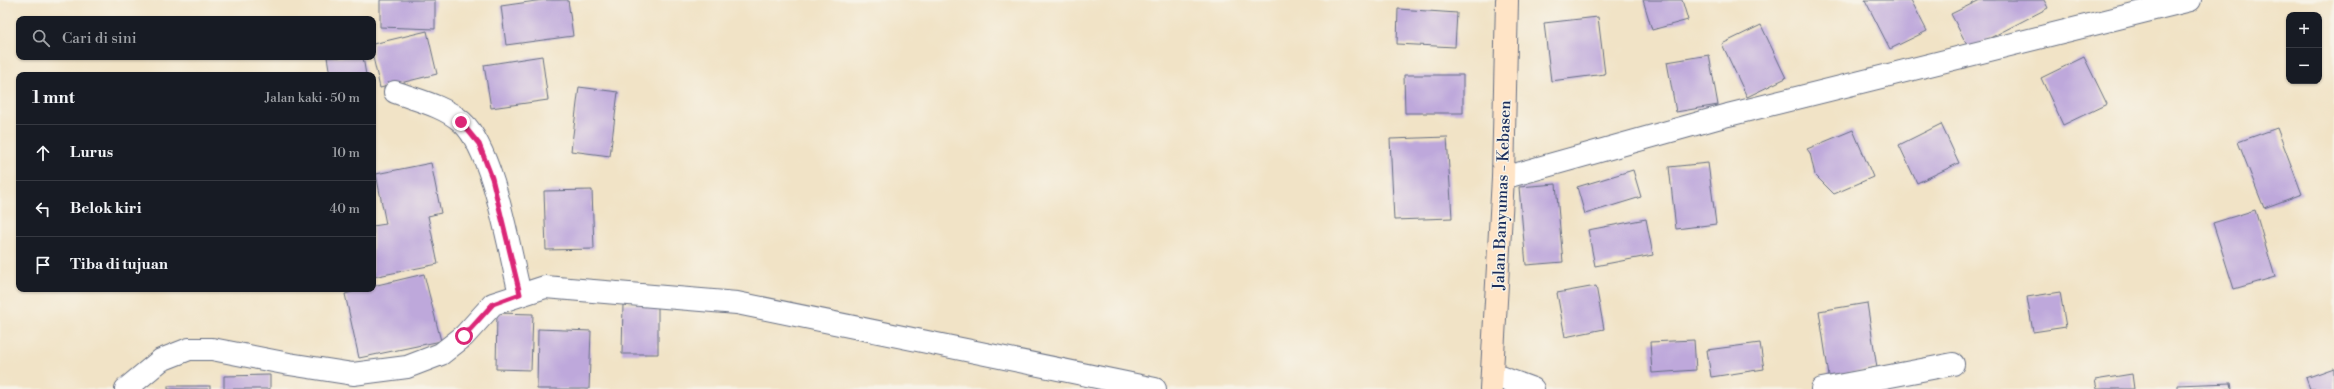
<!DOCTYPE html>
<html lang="id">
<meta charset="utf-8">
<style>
body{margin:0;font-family:"Libre Bodoni",serif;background:#242831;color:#f1f3f6}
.controls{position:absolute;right:12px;top:12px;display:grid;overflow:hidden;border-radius:8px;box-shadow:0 1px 3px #0004}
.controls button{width:36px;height:36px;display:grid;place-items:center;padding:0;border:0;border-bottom:1px solid #363941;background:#171b24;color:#f1f3f6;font:20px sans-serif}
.stop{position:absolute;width:12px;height:12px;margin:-9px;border:3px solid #db2777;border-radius:50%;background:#fff}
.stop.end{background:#db2777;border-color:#fff;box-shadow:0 1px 4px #0008}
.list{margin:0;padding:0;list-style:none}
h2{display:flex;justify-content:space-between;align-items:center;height:52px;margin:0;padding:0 16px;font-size:17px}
h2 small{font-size:13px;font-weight:400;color:#9ea1a6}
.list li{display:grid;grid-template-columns:26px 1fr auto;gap:12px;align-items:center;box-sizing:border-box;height:56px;padding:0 16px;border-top:1px solid #363941}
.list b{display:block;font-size:15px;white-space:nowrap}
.list em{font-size:13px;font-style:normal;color:#9ea1a6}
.icon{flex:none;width:22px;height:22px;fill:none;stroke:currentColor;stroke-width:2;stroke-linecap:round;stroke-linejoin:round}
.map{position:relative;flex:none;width:2334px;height:389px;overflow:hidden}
.search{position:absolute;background:#171b24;box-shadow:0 1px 3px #0004;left:16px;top:16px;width:360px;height:44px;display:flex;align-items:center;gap:10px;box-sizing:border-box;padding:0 14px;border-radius:8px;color:#9ea1a6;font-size:15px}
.panel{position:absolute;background:#171b24;box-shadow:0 1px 3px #0004;left:16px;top:72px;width:360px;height:220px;border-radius:8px}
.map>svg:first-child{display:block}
.building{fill:#bea8db}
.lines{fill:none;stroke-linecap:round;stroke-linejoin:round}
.minor-casing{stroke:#666e82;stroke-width:24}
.secondary-casing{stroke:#666e82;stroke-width:24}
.minor{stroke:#fff;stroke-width:22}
.secondary{stroke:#ffe4c6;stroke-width:22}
.route{stroke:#db2777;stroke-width:5}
.labels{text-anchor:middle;stroke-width:3;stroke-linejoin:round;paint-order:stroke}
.street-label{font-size:16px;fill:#1b2f5e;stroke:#f7f3e8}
</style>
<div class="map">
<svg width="2334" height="389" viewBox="0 0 2334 389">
<rect width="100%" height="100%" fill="#f7f3e8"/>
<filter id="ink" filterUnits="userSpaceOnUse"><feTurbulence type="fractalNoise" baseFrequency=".025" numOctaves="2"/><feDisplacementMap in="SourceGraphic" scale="8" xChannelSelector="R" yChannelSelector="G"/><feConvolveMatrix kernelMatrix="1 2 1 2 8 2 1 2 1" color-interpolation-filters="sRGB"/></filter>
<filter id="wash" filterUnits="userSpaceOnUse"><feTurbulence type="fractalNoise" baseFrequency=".012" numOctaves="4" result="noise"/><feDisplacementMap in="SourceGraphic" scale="16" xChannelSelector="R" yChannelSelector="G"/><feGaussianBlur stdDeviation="0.9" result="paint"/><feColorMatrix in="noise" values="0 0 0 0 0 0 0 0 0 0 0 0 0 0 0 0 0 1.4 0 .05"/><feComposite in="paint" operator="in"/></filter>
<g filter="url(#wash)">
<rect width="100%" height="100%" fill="#f1e3c6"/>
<g id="blocks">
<g class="building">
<path d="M380,0H435V29L380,27Z"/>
<path d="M543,0H568L573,36L506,45L501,6Z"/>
<path d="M1643,0H1682L1688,20L1652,30Z"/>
<path d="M1865,0H1911L1927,31L1890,49Z"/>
<path d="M1980,0H2044L2048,8L1969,49L1951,14Z"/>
<path d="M1398,9L1457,13L1455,47L1397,44Z"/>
<path d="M1598,17L1605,74L1551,81L1544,23Z"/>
<path d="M1761,25L1786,78L1747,97L1722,44Z"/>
<path d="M427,31L437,74L380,88L373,57V44Z"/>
<path d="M1709,55L1718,105L1676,112L1667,62Z"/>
<path d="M542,56L548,100L491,108L484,65Z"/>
<path d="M327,57H363L366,75H330Z"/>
<path d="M2084,57L2107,104L2063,125L2041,78Z"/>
<path d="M1404,75H1463V113H1405Z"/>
<path d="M579,87L618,92L610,156L571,151Z"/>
<path d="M1941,124L1959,163L1917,183L1899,145Z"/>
<path d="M2277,128L2302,194L2264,208L2238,142Z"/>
<path d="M1853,130L1873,177L1834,194L1815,175L1810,153L1807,149Z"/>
<path d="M1447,137L1452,218L1394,220L1390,139Z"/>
<path d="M431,163L441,213L428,216L438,264L373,277V226L386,224L376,174Z"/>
<path d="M1708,163L1716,224L1676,229L1669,167Z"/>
<path d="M1633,170L1641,197L1585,214L1577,187Z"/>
<path d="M1556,184L1563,262L1526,265L1519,187Z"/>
<path d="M592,190L594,249L546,250L544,191Z"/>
<path d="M2255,210L2275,277L2234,289L2213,223Z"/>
<path d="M1646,219L1653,255L1595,266L1588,230Z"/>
<path d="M424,274L441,341L359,358L345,294L363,289H373V286Z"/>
<path d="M1596,286L1604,329L1565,337L1557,293Z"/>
<path d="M2060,292L2066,327L2033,332L2027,297Z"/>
<path d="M1867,303L1877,368L1829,376L1819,311Z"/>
<path d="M623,304H658V354H622Z"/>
<path d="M497,313L533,314L531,370L496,369Z"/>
<path d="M538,329L591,331L589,389H537Z"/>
<path d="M1694,340L1696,370L1652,373L1650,342Z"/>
<path d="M1760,343L1764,369L1711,377L1707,350Z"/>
<path d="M2334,368V389H2310L2306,378Z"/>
<path d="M2132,374L2134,389H2097L2095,380Z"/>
<path d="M270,375V389H224V376Z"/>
<path d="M2231,383L2232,389H2177V385Z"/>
<rect x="168" y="386" width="42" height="3"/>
</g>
</g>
</g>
<g filter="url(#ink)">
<use href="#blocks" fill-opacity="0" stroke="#666e82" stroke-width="1"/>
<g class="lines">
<g class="minor-casing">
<g id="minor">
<path d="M395,92C417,100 444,106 462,122C494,151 509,250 520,294"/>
<path d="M1503,178L1728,115L2190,0"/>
<path d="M1492,374L1533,389"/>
<path d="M126,389L161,360L189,349H212L289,364L353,374L407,367L441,354L464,336L493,304L545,287L737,303L1155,389"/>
<path d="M1822,389L1953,364"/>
</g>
</g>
<g class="secondary-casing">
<path id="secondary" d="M1491,389L1503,178L1507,0"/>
</g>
<use href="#minor" class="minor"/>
<use href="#secondary" class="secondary"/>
</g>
</g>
<g class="lines" filter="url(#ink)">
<path class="route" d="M461,122L479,144L492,178L520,294L493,304L464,336"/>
</g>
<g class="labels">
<g class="street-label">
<text transform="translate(1501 195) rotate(-88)" y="6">Jalan Banyumas - Kebasen</text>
</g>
</g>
</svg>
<div class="controls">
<button>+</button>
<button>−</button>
</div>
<div class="stop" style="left:464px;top:336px"></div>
<div class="stop end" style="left:461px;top:122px"></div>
<div class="search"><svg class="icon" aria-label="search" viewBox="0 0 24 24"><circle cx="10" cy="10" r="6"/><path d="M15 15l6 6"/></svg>Cari di sini</div>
<section class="panel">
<h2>1 mnt<small>Jalan kaki · 50 m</small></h2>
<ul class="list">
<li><svg class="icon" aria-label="ahead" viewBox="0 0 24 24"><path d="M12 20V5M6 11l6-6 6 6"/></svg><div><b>Lurus</b></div><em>10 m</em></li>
<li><svg class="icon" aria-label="left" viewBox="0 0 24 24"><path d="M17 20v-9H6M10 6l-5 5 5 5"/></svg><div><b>Belok kiri</b></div><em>40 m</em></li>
<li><svg class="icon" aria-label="arrive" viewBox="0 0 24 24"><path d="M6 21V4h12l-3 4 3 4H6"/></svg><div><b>Tiba di tujuan</b></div></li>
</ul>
</section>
</div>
